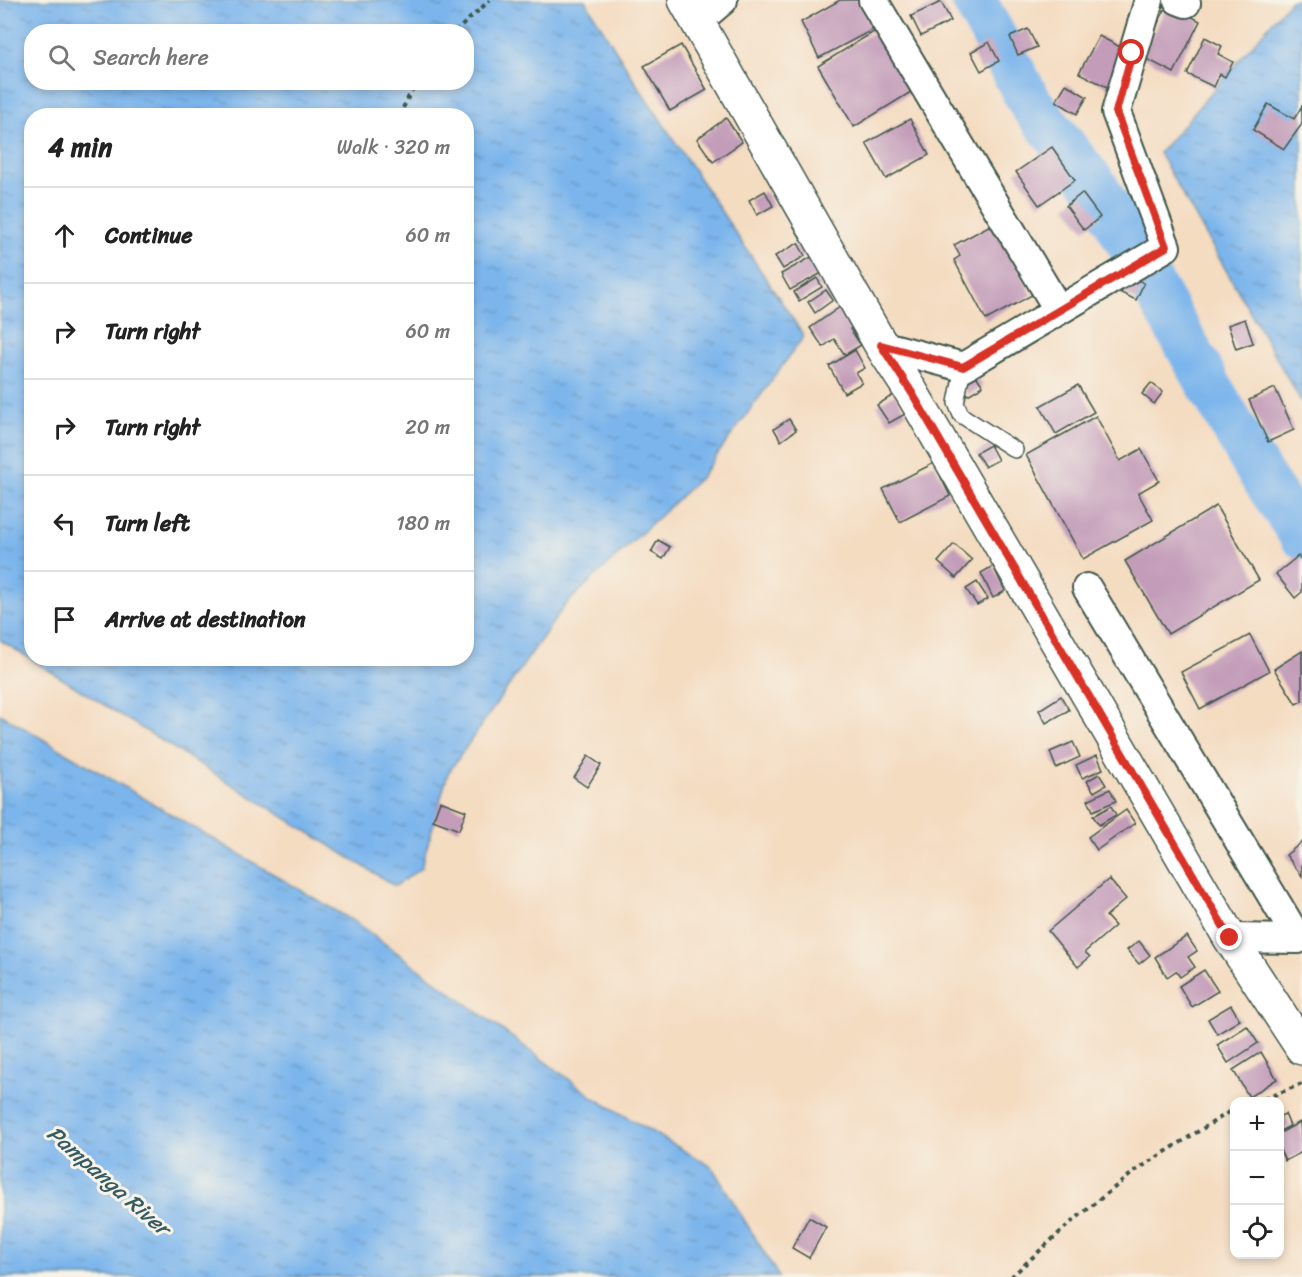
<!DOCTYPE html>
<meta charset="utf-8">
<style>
body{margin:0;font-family:Sriracha,sans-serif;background:#f2f2f2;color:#222}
.controls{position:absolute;right:18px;bottom:18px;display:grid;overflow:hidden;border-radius:12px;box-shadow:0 3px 9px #0003}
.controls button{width:54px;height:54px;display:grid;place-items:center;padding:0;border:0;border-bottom:2px solid #e0e0e0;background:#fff;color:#222;font:30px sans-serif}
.stop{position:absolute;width:18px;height:18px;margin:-14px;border:4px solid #d93025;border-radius:50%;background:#fff}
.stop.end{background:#d93025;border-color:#fff;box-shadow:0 2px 6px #0008}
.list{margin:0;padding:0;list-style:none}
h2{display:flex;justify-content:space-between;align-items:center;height:78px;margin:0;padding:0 24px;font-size:26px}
h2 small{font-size:20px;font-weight:400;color:#767676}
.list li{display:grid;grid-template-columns:39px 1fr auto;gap:18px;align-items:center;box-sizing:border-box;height:96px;padding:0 24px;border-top:2px solid #e0e0e0}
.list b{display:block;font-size:22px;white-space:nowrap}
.list em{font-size:20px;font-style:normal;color:#767676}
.icon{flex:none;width:33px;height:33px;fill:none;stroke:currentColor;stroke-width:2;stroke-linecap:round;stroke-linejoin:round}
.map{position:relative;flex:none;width:1302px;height:1277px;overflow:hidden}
.search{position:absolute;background:#fff;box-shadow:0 3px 9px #0003;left:24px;top:24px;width:450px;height:66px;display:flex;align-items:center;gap:15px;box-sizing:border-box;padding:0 21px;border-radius:24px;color:#767676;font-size:22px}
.panel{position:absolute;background:#fff;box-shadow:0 3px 9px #0003;left:24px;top:108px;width:450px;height:558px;border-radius:24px}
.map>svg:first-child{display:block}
.water{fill:url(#water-ripples);stroke:#4e7990;stroke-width:1.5;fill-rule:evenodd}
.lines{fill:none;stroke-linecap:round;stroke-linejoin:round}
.river{stroke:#7cb5ec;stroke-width:45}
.building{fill:#c39cb9}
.service-casing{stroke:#3f5549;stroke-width:18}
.minor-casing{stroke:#3f5549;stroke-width:32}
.tertiary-casing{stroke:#3f5549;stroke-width:36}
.path{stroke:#3f5549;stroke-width:4;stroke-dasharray:4.5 4.5;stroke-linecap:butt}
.service{stroke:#fff;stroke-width:15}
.minor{stroke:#fff;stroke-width:28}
.tertiary{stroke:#fff;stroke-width:33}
.route{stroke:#d93025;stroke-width:8}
.labels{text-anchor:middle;stroke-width:6;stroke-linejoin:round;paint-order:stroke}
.water-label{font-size:22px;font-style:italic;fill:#365b62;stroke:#f7f3e8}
</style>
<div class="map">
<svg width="1302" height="1277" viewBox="0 0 1302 1277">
<defs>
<pattern id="water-ripples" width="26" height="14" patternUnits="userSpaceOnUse" patternTransform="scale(1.5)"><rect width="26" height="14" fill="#7cb5ec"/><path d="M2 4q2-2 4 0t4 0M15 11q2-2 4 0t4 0" fill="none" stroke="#6594c0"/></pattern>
</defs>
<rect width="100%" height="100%" fill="#f7f3e8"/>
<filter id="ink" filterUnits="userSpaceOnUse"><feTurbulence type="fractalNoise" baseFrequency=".0167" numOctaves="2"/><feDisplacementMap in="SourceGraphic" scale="12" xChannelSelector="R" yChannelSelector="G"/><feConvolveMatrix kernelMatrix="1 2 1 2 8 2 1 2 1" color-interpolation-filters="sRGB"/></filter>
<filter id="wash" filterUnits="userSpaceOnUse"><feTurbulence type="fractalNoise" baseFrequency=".008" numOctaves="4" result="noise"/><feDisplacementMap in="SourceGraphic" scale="24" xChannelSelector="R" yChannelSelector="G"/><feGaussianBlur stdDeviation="1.35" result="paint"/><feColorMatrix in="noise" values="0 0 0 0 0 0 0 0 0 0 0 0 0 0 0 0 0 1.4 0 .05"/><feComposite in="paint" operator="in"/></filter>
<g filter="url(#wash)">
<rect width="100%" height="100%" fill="#f4dcc1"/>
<g class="water">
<path d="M0,0H585L634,80L804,336L701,477L565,605L448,773L421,868L395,886L0,640ZM32,32H466V82H32ZM32,116H466V658H32Z"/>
<path d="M1291,0H1302V403L1159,153Z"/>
<path d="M0,714L355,922L596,1099L712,1167L779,1277H0Z"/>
</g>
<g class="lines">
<path class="river" d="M974,0L1031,104L1097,188L1254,464L1302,536"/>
</g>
<g id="blocks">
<g class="building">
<path d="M840,0H858L874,29L819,58L801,22Z"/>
<path d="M941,2L951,21L921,36L911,16Z"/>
<path d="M1168,4L1200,21L1174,73L1141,56Z"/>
<path d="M1028,29L1037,47L1018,55L1010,37Z"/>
<path d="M875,31L911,92L854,127L818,66Z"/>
<path d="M1099,36L1130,52L1111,89L1079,73Z"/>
<path d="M1205,37L1222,46L1218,54L1233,62L1225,77L1220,74L1214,87L1187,74Z"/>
<path d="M989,42L999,61L981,71L971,52Z"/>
<path d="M681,45L707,90L670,111L644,66Z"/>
<path d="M1066,84L1087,97L1077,114L1056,101Z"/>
<path d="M1268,104L1294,119L1302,106V124L1284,149L1253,130Z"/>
<path d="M726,118L742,142L713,162L697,139Z"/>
<path d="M910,119L929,155L886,179L866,143Z"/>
<path d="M1052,147L1075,180L1039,205L1016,172Z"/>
<path d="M765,191L773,206L757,215L749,200Z"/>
<path d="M1082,193L1100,217L1084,230L1066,206Z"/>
<path d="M994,223L1032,295L986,320L954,260L960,256L954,245Z"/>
<path d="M798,243L805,256L783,269L775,256Z"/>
<path d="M815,255L824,272L790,290L781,274Z"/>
<path d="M1130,276L1144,283L1136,300L1121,293Z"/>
<path d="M817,278L822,287L799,301L794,292Z"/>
<path d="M826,290L833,300L815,313L808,302Z"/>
<path d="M840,307L853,326L850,329L861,345L845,355L834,339L823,347L810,328Z"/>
<path d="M1245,319L1253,343L1236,349L1228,325Z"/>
<path d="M855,350L865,368L856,373L862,383L844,393L829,366Z"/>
<path d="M975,374L983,386L968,395L961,384Z"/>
<path d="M1151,383L1163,392L1154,404L1142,394Z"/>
<path d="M1078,385L1094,412L1056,434L1040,406Z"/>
<path d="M1275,388L1294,430L1268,442L1249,400Z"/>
<path d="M895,394L907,413L889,423L877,405Z"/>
<path d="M1096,416L1120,461L1141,449L1159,481L1138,493L1153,520L1083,559L1026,455Z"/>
<path d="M789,419L796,430L781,441L774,429Z"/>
<path d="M990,445L998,460L985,467L976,453Z"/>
<path d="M934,463L950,496L900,522L883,489Z"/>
<path d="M1216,506L1259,580L1168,634L1125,561Z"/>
<path d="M658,540L670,547L663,559L651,552Z"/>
<path d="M954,544L972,560L956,578L938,562Z"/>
<path d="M1298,556L1302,561V592L1295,598L1276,574Z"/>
<path d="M993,566L1005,591L993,598L981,573Z"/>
<path d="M977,582L988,599L977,605L966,589Z"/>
<path d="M1250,635L1269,671L1200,709L1181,672Z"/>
<path d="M1302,651V701L1296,704L1274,669Z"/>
<path d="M1061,696L1069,710L1046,723L1039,710Z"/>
<path d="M1073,742L1080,757L1056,768L1050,752Z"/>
<path d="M1097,755L1103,769L1082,778L1076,765Z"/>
<path d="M588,756L601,765L587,787L574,778Z"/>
<path d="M1099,774L1106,785L1094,792L1087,781Z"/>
<path d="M1110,789L1116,801L1093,811L1088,800Z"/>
<path d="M440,801L466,811L459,830L433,820Z"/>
<path d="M1111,806L1116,815L1099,825L1093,816Z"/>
<path d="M1126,810L1135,823L1097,850L1088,837Z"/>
<path d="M1302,842V876L1286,855Z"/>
<path d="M1109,879L1126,899L1106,916L1115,926L1085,952L1090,957L1078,967L1048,931Z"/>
<path d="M1187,936L1197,951L1188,957L1195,967L1180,977L1176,971L1167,977L1155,957Z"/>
<path d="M1139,941L1150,955L1139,964L1127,950Z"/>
<path d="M1204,970L1218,991L1192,1007L1179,986Z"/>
<path d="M1231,1005L1240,1020L1217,1034L1208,1019Z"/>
<path d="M1247,1026L1258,1043L1228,1063L1217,1045Z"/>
<path d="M1261,1052L1277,1079L1249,1097L1233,1070Z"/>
<path d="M1285,1114L1290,1126L1280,1131V1116Z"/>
<path d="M1300,1122L1302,1152L1285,1161L1280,1150V1133Z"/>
<path d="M809,1217L826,1227L809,1258L792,1248Z"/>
</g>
</g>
</g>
<g filter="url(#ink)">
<use href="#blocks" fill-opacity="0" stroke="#3f5549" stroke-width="1.5"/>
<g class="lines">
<g class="service-casing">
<path id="service" d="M963,367L956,403L961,415L1015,450"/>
</g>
<g class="minor-casing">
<g id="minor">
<path d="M873,0L1058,309"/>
<path d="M1178,0L1186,3"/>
<path d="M697,22L723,0"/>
<path d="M881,345L963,367L1166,247L1116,112L1149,0"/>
<path d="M1087,588L1298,939"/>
<path d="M1230,938L1298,939L1302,936"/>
</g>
</g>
<g class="tertiary-casing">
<path id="tertiary" d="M685,0L881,345L912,393L1230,938L1302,1048"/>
</g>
<g class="path">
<path d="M455,32L490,0"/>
<path d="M399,116L416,82"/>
<path d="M1256,1102L1302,1084"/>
<path d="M1011,1277L1069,1224L1135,1171L1234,1109"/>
</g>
<use href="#service" class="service"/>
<use href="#minor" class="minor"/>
<use href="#tertiary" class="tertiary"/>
</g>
</g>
<g class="lines" filter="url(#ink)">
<path class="route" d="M1132,53L1116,112L1166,247L963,367L881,345L912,393L1230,938"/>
</g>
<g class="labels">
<g class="water-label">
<text transform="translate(109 1180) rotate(41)" y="8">Pampanga River</text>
</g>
</g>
</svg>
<div class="controls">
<button>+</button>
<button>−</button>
<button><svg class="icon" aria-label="locate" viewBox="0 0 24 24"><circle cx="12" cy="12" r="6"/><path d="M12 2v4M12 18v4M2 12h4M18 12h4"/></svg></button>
</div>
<div class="stop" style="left:1132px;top:53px"></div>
<div class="stop end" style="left:1230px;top:938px"></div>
<div class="search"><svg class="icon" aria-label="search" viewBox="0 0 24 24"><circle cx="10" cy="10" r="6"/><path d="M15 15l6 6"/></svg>Search here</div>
<section class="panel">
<h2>4 min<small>Walk · 320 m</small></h2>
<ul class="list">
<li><svg class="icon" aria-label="ahead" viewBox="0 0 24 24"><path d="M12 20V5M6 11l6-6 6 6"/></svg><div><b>Continue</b></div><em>60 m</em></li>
<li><svg class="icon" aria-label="right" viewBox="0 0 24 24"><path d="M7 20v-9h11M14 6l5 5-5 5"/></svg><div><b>Turn right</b></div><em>60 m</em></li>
<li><svg class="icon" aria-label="right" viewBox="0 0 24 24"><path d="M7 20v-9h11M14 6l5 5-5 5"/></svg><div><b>Turn right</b></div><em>20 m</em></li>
<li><svg class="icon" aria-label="left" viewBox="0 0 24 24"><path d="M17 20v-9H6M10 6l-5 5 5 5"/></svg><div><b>Turn left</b></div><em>180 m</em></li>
<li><svg class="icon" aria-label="arrive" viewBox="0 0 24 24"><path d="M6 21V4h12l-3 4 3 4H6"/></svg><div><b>Arrive at destination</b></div></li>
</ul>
</section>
</div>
